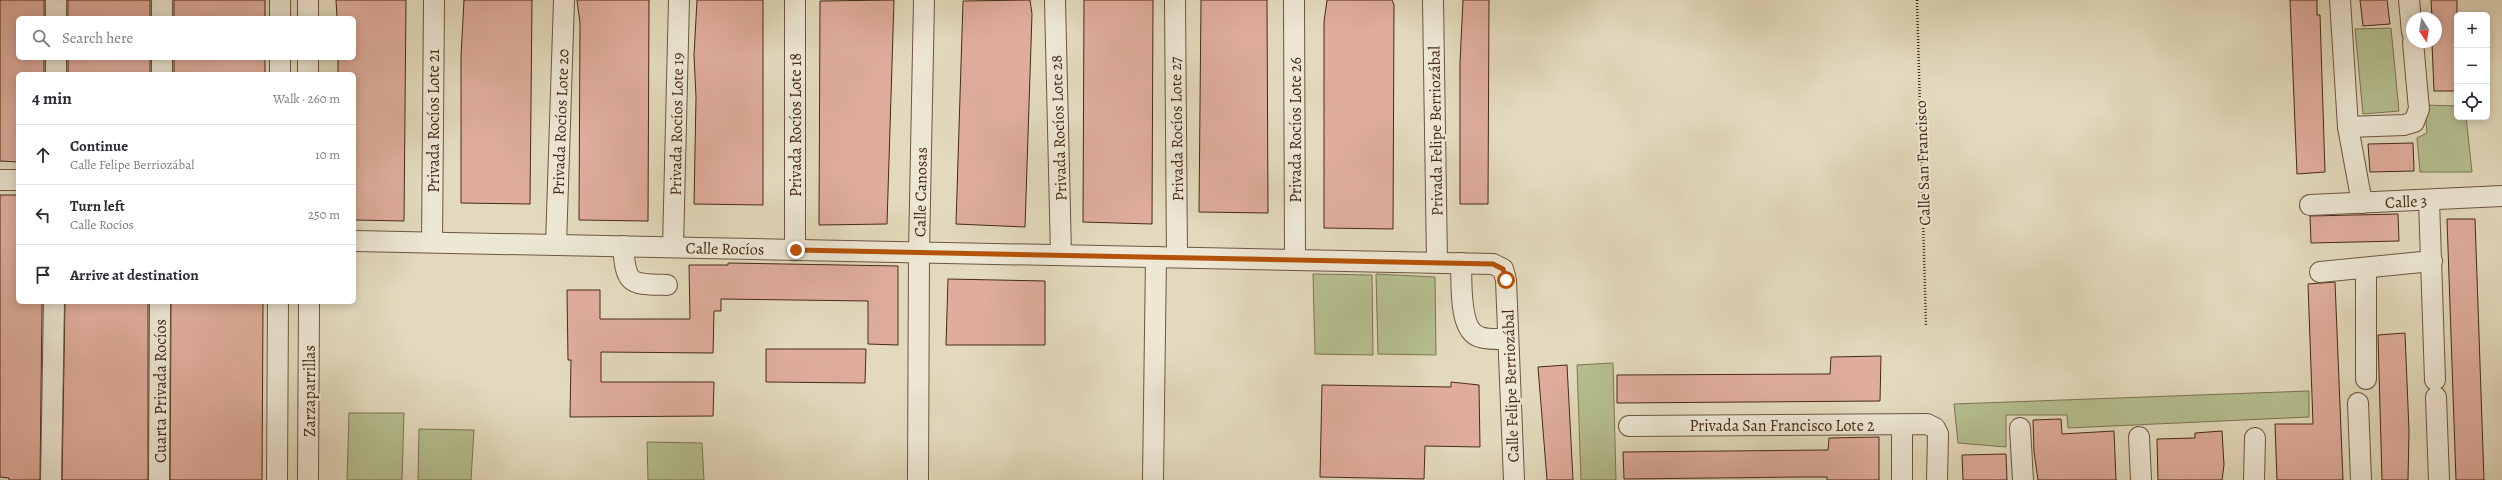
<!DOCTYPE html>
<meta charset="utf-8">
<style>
body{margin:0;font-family:Alegreya,serif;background:#f7f7f7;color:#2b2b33}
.controls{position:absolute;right:12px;top:12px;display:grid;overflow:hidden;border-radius:6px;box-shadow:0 2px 10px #0003}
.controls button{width:36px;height:36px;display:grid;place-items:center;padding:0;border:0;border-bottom:1px solid #e1e1e2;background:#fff;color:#2b2b33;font:20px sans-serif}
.compass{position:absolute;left:2406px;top:12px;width:36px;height:36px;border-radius:50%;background:#fff;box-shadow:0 2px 10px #0003;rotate:168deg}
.stop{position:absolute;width:12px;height:12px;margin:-9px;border:3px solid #b45309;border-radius:50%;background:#fff}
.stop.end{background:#b45309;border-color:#fff;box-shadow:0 1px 4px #0008}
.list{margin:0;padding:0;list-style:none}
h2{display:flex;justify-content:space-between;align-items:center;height:52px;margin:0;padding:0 16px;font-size:17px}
h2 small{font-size:13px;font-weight:400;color:#7c7c81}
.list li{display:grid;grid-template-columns:26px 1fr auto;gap:12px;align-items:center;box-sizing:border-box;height:60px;padding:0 16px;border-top:1px solid #e1e1e2}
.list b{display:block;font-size:15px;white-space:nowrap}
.list p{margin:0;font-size:13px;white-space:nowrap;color:#7c7c81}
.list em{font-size:13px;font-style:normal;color:#7c7c81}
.icon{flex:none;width:22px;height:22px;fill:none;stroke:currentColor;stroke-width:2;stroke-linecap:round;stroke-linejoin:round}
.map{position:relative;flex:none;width:2502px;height:480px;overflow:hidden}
.search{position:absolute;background:#fff;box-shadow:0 2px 10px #0003;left:16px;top:16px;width:340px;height:44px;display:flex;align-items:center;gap:10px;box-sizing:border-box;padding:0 14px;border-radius:6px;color:#7c7c81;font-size:15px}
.panel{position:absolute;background:#fff;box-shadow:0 2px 10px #0003;left:16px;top:72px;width:340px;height:232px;border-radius:6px}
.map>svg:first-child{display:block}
.green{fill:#b5bf90;stroke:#7e7453}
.building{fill:#e0ad9d;stroke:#462a16}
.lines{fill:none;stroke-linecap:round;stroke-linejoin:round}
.minor-casing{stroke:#6d5640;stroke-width:22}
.path{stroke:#462a16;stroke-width:2.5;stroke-dasharray:1 2;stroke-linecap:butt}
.minor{stroke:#ede7d4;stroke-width:20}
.route{stroke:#b45309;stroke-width:5}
.labels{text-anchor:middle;stroke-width:4;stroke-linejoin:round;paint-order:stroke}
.street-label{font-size:16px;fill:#462a16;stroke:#ede7d4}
</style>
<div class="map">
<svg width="2502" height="480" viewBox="0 0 2502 480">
<rect width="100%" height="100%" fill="#e3dabd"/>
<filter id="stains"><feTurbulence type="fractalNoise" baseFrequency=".005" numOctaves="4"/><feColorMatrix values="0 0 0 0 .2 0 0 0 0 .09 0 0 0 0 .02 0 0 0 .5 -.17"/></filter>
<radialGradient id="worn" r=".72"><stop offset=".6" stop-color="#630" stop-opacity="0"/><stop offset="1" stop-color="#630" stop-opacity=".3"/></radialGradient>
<g class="green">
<path d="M2391,28L2399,111L2363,114L2355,29Z"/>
<path d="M2425,105L2457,106V117H2466L2472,172H2420L2417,138L2427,133Z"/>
<path d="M1313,274L1372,275L1373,355L1315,354Z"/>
<path d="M1376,274L1435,277L1436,355L1378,354Z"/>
<path d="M1613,363L1616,480H1581L1577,365Z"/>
<path d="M2309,391V417L2068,428L2067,415H2006V447L1958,443L1954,404Z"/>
<path d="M349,413H404L402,480H347Z"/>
<path d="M419,429L474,430L471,480H418Z"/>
<path d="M647,442L702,443L704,480H648Z"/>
</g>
<g class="building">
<path d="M0,0H44V18H18V58H44V74H18V162L0,161Z"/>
<rect x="68" y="0" width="82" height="18"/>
<rect x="174" y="0" width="91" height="18"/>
<path d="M336,0H406L404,221L354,220V74H338V58H354V18H337Z"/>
<path d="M464,0H532L530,204L461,203V56Z"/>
<path d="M577,0H649L648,221L579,220L580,23Z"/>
<path d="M697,0H763V205L694,204L696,97L694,55Z"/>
<path d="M894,0L887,224L819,225L820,1Z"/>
<path d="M1030,0L1032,14L1025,227L956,224L963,1Z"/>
<path d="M1084,0H1153L1152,224L1083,222Z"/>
<path d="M1201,0H1267L1268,213L1199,212Z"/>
<path d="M1327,0H1392L1394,5L1393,229L1324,228V22Z"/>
<path d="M1463,0H1489L1488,204H1460V62Z"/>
<path d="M2290,0H2317V15H2320L2325,172L2297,174Z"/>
<path d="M2360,0H2387L2390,24L2363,26Z"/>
<path d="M2431,0H2457V91H2434L2432,44L2436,42V18H2432Z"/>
<rect x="68" y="58" width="82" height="16"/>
<rect x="174" y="58" width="91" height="16"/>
<path d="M2413,143L2414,171L2370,172L2368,144Z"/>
<path d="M0,195H18V302H42L40,480H9V478L0,477Z"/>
<path d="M2398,214L2399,241L2311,243L2310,216Z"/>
<path d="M2447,219H2475L2484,480H2456Z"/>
<path d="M728,263L898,266V345L868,344V301L721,299V311H714L713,353L601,352V382H714L713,416L570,417L571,360H568L567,290H600V319H690L689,265H728Z"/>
<path d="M948,279L1045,281V345H946Z"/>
<path d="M2335,282L2343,480H2277L2275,424H2313L2308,284Z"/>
<path d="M65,302H148V480H62Z"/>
<path d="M171,302H263L262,480H170Z"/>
<path d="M2405,333L2409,431L2408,480H2382L2378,335Z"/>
<path d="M766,349H866L865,383L766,382Z"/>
<path d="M1881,356L1880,401L1617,403V375L1830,374L1831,357Z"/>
<path d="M1567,365L1573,480H1547L1538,367Z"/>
<path d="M1451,382L1479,385L1480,447L1425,446L1424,479L1320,477L1322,385L1451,387Z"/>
<path d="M2061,419L2062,434L2114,431L2116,480H2038L2034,452L2033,420Z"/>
<path d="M2222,431L2224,465L2222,480H2158L2157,439L2195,438V433Z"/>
<path d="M1879,437V480H1827V477H1801L1624,479L1623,452L1828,450L1829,438Z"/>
<path d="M2006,454L2007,480H1963L1962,455Z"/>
</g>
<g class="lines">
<g class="minor-casing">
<g id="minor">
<path d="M308,0V18"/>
<path d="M795,0V250"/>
<path d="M1294,0L1295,260"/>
<path d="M1433,0L1437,262"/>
<path d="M2340,0L2348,127L2362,203"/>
<path d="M2409,0L2412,32"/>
<path d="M1055,1L1061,255"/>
<path d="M1175,1L1177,257"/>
<path d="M56,18V0"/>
<path d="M162,18V0"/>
<path d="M280,18V0"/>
<path d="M308,58V74"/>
<path d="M56,74V58"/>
<path d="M162,74V58"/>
<path d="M280,74V58"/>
<path d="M2348,127L2404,125L2414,122L2419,109L2413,42"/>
<path d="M0,180H18"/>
<path d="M2429,200L2435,380"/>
<path d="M2310,205L2502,196"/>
<path d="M354,241L1493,264L1503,269L1506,280L1514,480"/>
<path d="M432,242L434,0"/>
<path d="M556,245L564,0"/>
<path d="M623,246C626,286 630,284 667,285"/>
<path d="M673,247L679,0"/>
<path d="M1461,263C1462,282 1458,331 1480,337C1488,340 1500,339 1508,339"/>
<path d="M2320,272L2432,261"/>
<path d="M2366,379V268"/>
<path d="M2436,397L2439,480"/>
<path d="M2358,403L2361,480"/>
<path d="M1629,426L1927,424L1935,428L1938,434L1937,480"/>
<path d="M2020,428L2023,480"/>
<path d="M2139,437L2141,480"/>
<path d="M51,480L54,302"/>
<path d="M159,480L160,302"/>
<path d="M277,480L278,302"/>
<path d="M308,480L309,302"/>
<path d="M918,480L919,252L924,0"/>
<path d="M1153,480L1156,257"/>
<path d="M1902,480V425"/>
<path d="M2254,480L2255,438"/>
</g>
</g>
<path class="path" d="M1917,0L1926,326"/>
<use href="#minor" class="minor"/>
</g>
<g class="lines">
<path class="route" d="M796,250L1493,264L1503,269L1506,280"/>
</g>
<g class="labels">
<g class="street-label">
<text transform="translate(433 121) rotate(-90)" y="6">Privada Rocíos Lote 21</text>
<text transform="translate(560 122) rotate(-88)" y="6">Privada Rocíos Lote 20</text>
<text transform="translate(676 124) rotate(-89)" y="6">Privada Rocíos Lote 19</text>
<text transform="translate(795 125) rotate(-90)" y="6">Privada Rocíos Lote 18</text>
<text transform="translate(1058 128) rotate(-92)" y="6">Privada Rocíos Lote 28</text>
<text transform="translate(1176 129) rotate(-91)" y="6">Privada Rocíos Lote 27</text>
<text transform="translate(1295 130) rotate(-90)" y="6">Privada Rocíos Lote 26</text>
<text transform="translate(1435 131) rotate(-91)" y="6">Privada Felipe Berriozábal</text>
<text transform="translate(1922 163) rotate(-92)" y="6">Calle San Francisco</text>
<text transform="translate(920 192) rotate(-89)" y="6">Calle Canosas</text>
<text transform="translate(2406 201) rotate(-3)" y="6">Calle 3</text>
<text transform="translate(725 248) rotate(1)" y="6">Calle Rocíos</text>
<text transform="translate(1510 386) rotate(-92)" y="6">Calle Felipe Berriozábal</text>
<text transform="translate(160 391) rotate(-90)" y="6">Cuarta Privada Rocíos</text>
<text transform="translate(309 391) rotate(-90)" y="6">Zarzaparrillas</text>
<text x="1782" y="431">Privada San Francisco Lote 2</text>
</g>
</g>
<rect width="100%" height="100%" filter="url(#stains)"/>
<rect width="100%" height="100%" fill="url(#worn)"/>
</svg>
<div class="controls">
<button>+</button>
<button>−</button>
<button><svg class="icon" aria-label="locate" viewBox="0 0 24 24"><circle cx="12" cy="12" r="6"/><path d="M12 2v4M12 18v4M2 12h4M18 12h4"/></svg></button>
</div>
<svg class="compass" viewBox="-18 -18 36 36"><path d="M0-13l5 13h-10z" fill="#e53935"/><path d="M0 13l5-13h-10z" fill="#7c7c81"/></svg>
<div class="stop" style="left:1506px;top:280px"></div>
<div class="stop end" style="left:796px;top:250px"></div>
<div class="search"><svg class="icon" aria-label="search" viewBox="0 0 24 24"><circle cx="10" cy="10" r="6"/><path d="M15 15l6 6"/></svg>Search here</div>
<section class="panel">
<h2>4 min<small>Walk · 260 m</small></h2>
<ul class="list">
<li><svg class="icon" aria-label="ahead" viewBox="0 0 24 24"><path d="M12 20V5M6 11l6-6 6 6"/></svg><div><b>Continue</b><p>Calle Felipe Berriozábal</p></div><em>10 m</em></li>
<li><svg class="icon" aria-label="left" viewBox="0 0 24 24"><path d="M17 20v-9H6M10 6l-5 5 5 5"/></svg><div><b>Turn left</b><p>Calle Rocíos</p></div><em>250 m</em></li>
<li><svg class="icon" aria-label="arrive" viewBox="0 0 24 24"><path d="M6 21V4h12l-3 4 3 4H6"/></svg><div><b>Arrive at destination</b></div></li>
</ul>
</section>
</div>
